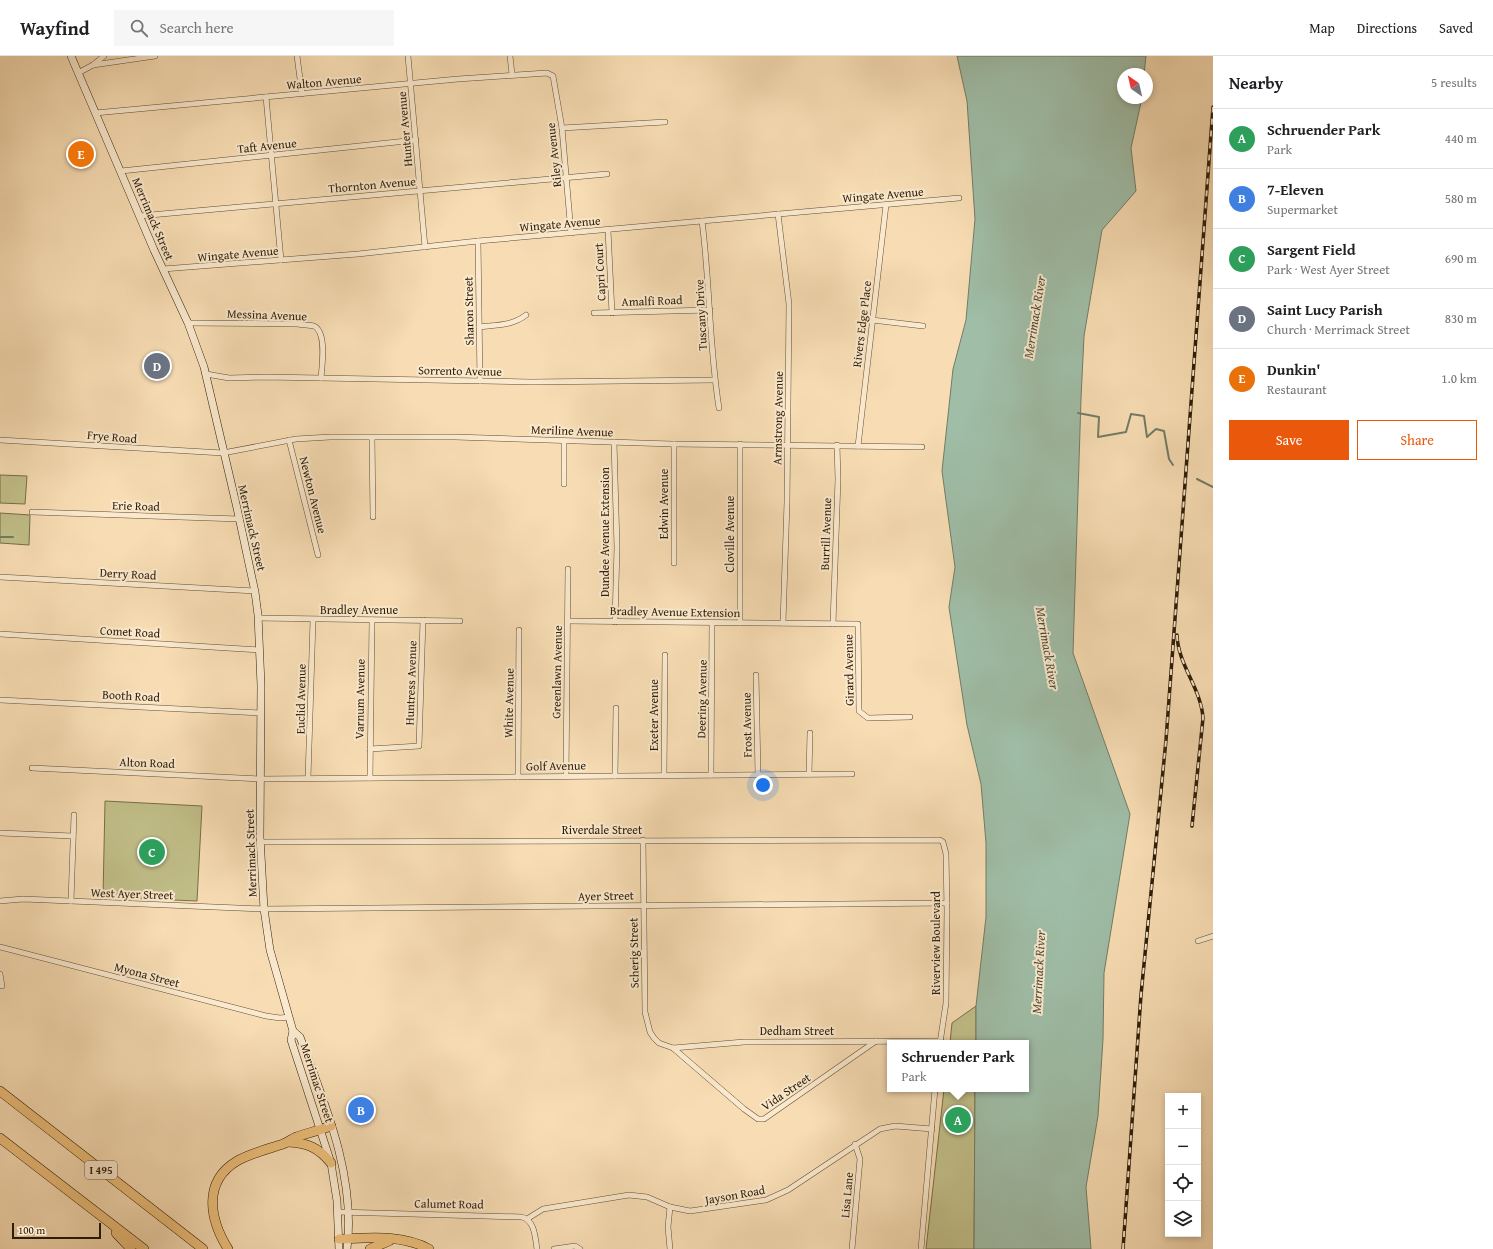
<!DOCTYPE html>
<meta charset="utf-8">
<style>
body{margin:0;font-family:"Gentium Book Plus",serif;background:#f6f6f6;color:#202124}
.controls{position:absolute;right:12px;bottom:12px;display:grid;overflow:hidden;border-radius:0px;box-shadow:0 2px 6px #0003}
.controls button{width:36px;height:36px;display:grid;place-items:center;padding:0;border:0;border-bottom:1px solid #e0e0e0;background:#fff;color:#202124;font:20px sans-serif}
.compass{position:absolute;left:1117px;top:12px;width:36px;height:36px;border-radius:50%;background:#fff;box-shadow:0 2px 6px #0003;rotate:326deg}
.scale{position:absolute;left:12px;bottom:10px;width:89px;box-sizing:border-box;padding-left:4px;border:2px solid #2f1d06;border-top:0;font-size:11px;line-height:14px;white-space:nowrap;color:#2f1d06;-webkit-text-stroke:3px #fae9ce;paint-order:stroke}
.you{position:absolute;left:763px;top:729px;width:14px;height:14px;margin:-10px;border:3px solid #fff;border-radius:50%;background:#1a73e8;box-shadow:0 0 0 6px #1a73e833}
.badge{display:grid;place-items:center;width:26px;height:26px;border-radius:50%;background:#ea580c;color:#fff;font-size:13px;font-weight:700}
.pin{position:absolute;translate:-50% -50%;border:2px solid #fff;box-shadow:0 1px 4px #0006}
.popup{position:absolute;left:887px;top:984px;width:142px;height:52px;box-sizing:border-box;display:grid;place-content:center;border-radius:0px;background:#fff;filter:drop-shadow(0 1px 3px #0005);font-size:13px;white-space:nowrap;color:#757577}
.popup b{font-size:15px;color:#202124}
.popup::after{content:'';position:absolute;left:50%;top:100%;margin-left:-8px;border:8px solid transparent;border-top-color:#fff}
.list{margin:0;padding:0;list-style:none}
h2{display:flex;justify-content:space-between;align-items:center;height:52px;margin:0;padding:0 16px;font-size:17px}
h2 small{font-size:13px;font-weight:400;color:#757577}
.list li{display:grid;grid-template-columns:26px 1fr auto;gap:12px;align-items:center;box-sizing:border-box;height:60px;padding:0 16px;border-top:1px solid #e0e0e0}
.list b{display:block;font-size:15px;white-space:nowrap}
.list p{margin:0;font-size:13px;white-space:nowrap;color:#757577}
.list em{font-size:13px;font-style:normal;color:#757577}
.actions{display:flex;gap:8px;padding:12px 16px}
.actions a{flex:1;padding:9px 0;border:1px solid #ea580c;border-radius:0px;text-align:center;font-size:14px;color:#ea580c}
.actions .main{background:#ea580c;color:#fff}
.icon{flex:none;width:22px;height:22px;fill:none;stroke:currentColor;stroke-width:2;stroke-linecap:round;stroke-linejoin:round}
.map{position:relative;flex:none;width:1213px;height:1193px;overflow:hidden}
header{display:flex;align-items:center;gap:24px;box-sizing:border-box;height:56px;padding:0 20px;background:#fff;border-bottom:1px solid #e0e0e0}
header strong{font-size:19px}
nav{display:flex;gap:22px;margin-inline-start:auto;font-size:14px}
.search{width:280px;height:36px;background:#f6f6f6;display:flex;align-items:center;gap:10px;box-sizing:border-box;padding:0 14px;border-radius:0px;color:#757577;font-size:15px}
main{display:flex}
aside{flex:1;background:#fff}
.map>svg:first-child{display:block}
.green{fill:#c2c08a;stroke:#786e48}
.water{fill:#9fbda7;stroke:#727d67}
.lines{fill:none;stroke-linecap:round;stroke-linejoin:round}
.stream{stroke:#727d67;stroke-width:2}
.minor-casing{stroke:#614d32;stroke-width:6}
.secondary-casing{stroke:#2f1d06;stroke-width:8}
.motorway-casing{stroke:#2f1d06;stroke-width:10}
.minor{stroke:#fae9ce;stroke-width:5}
.secondary{stroke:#fae9ce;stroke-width:7}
.motorway{stroke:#ecbe7a;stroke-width:9}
.rail-casing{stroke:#2f1d06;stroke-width:3.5}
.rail{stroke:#fae9ce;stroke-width:2;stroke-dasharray:6;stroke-linecap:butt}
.labels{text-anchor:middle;stroke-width:4;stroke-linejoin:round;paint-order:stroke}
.shield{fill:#fae9ce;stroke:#6c5a42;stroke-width:1}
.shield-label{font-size:11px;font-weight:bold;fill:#2f1d06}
.street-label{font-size:12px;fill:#2f1d06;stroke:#fae9ce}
.water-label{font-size:13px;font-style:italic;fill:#514d36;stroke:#fae9ce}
</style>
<header>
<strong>Wayfind</strong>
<div class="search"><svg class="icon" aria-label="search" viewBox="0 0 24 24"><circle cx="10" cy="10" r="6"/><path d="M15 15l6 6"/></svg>Search here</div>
<nav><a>Map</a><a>Directions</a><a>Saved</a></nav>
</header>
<main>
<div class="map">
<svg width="1213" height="1193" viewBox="0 0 1213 1193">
<rect width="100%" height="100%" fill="#f8ddb4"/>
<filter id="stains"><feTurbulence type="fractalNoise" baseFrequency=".005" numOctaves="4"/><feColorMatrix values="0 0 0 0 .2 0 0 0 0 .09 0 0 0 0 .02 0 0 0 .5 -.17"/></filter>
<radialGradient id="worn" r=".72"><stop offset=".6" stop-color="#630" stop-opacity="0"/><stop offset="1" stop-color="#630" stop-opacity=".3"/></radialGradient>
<g class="green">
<path d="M0,419L27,420L25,448L0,447Z"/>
<path d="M0,457L30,459L29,489L0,487Z"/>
<path d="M105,745L202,750L197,845L103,841Z"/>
<path d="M976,950V987H950L952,967Z"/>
<path d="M944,1033H975L974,1193H926Z"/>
</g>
<path class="water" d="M957,0H1146L1144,18H1123V42H1142L1131,92L1136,135L1102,174L1084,280L1081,342L1073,597L1130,758L1104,917L1103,983L1098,1060L1086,1131L1091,1193H974L975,1033H1026V987H976V950L986,861V787L981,728L967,669L949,551L955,511L942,415L953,313L966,264L975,163L967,45Z"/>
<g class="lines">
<g class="stream">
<path d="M1078,357L1099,361L1098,381L1126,376L1131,358L1144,360L1147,381L1156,373L1164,375L1169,403L1173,409"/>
<path d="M1197,423L1213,431"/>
<path d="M0,481H13"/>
</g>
<g class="minor-casing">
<g id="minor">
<path d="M297,0L302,38"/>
<path d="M408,0L425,191"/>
<path d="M510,0L512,18"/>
<path d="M93,9L155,0"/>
<path d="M78,17L93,9L104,0"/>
<path d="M266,41L281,204"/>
<path d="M95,57L458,23L547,17L553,20L562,72L571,177"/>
<path d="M562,72L665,66"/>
<path d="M121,115L416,84"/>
<path d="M778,158L789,248L787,446L783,567"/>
<path d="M139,160L607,118"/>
<path d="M702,165C710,227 709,290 719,352"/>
<path d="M608,174L612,257"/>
<path d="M478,185L480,325"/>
<path d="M163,213L358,198L478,185L959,142"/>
<path d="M594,257L710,254"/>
<path d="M872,264L923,270"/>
<path d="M188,267L298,268C302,269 309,269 314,270C327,276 322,310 321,322"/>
<path d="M479,271C496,269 512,270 526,259"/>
<path d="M206,318L229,322L266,321L531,326L714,324"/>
<path d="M372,382L373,461"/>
<path d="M0,384L223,397L296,383L330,381H455L672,388L922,391"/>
<path d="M289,384L318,499"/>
<path d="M564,385V428"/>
<path d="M614,386L617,491L615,566"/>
<path d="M740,388V567"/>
<path d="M858,390L886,149"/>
<path d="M32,456L239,463"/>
<path d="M674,507V388"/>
<path d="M0,521L255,535"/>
<path d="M258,562L460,565"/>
<path d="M568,565L858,568L859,655L868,662L910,661"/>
<path d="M833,568L838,423L837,389"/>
<path d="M0,578L259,594"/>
<path d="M756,619L758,718"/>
<path d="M0,644L260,657"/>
<path d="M370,693L419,690L423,564"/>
<path d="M32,712L260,723L852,718"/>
<path d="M809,718L810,677"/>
<path d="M664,719L665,599"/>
<path d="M711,719L712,567"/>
<path d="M566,720L568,513"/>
<path d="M615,720L616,652"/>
<path d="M518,721L519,574"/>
<path d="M308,722L313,564"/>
<path d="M370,722L372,564"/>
<path d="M0,777L73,780"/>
<path d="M643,784L645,956L650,976L654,982L659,987L673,992L744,986L941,985"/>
<path d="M261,786L940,784L943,786L946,798L947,854L946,947L940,987"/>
<path d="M0,845L23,843L264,853L947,847"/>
<path d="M71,845L74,759"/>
<path d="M1198,885L1213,880"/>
<path d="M0,891L266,960L280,962L289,961"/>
<path d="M0,918L2,930"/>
<path d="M673,992L744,1053L758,1063H764L876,985"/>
<path d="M670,1151L668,1171L670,1193"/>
<path d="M338,1156L522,1161C535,1165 535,1181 537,1193"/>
<path d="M527,1163L543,1153L629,1139L647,1141L670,1151L690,1155L766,1144L788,1134L880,1073L895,1070L932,1073"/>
<path d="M554,1193L575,1190L580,1193"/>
<path d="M852,1193L860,1103L855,1088"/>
<path d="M921,1193L935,1033"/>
</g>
</g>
<g class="secondary-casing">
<g id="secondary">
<path d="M71,0L154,194L188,267L204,311L237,452L255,536L258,559L261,629L260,781L264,853L270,894L293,975L291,984L331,1107L337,1145L339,1193"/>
<path d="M293,975L300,981C325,1048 356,1120 347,1193"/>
</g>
</g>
<g class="motorway-casing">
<g id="motorway">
<path d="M0,1035L203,1193"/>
<path d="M0,1082L144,1193"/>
<path d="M288,1086C307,1087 318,1091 331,1107"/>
<path d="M116,1177L131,1193"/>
<path d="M339,1183C369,1182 402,1178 429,1193"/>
<path d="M228,1193C210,1164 202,1126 237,1105C251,1097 268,1093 283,1088C288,1086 292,1083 296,1081C308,1077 320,1074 331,1070"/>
<path d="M370,1193L389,1185"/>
</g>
</g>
<use href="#minor" class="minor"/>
<use href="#secondary" class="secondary"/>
<use href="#motorway" class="motorway"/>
<g class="rail-casing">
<g id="rail">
<path d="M1177,579C1178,609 1201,632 1203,662L1192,770"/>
<path d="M1123,1193L1141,939L1166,684L1213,51"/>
</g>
</g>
<use href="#rail" class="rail"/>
</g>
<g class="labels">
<rect class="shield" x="85" y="1105" width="32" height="18" rx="3"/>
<g class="shield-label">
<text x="101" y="1118">I 495</text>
</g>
<g class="street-label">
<text transform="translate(324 26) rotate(-5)" y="4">Walton Avenue</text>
<text transform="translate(405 73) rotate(-95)" y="4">Hunter Avenue</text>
<text transform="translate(267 90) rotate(-6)" y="4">Taft Avenue</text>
<text transform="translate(554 99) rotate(-96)" y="4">Riley Avenue</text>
<text transform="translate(372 129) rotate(-5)" y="4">Thornton Avenue</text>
<text transform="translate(883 139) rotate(-5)" y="4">Wingate Avenue</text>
<text transform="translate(153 163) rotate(67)" y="4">Merrimack Street</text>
<text transform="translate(560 168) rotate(-5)" y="4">Wingate Avenue</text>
<text transform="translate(238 198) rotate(-5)" y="4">Wingate Avenue</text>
<text transform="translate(600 216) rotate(-93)" y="4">Capri Court</text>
<text transform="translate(652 245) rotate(-2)" y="4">Amalfi Road</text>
<text transform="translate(469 255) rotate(-91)" y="4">Sharon Street</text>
<text transform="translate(267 259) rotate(2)" y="4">Messina Avenue</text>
<text transform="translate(701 259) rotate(-93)" y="4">Tuscany Drive</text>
<text transform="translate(862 268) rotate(-83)" y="4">Rivers Edge Place</text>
<text transform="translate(460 315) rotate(1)" y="4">Sorrento Avenue</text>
<text transform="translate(778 362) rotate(-89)" y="4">Armstrong Avenue</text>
<text transform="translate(572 375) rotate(2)" y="4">Meriline Avenue</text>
<text transform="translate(112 381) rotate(5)" y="4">Frye Road</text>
<text transform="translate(313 439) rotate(76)" y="4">Newton Avenue</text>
<text transform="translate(664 448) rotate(-90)" y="4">Edwin Avenue</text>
<text transform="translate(136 450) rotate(2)" y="4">Erie Road</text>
<text transform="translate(252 472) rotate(77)" y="4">Merrimack Street</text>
<text transform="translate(605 476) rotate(-90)" y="4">Dundee Avenue Extension</text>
<text transform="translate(730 478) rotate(-90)" y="4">Cloville Avenue</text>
<text transform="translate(826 478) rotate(-88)" y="4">Burrill Avenue</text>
<text transform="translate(128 518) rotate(3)" y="4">Derry Road</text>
<text x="359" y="558">Bradley Avenue</text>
<text transform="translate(675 556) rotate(1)" y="4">Bradley Avenue Extension</text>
<text transform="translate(130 576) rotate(3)" y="4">Comet Road</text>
<text transform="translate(849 614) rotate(-91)" y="4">Girard Avenue</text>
<text transform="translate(557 616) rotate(-89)" y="4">Greenlawn Avenue</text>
<text transform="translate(411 627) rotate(-88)" y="4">Huntress Avenue</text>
<text transform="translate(131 640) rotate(3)" y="4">Booth Road</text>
<text transform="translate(301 643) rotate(-89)" y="4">Euclid Avenue</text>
<text transform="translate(360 643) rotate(-89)" y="4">Varnum Avenue</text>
<text transform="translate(702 643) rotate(-89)" y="4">Deering Avenue</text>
<text transform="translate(509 647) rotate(-89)" y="4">White Avenue</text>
<text transform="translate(654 659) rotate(-90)" y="4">Exeter Avenue</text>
<text transform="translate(747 669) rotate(-91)" y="4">Frost Avenue</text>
<text transform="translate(147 707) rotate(2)" y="4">Alton Road</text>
<text transform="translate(556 710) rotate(-1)" y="4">Golf Avenue</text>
<text x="602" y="778">Riverdale Street</text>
<text transform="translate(251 797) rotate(-92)" y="4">Merrimack Street</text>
<text transform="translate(132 838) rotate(2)" y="4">West Ayer Street</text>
<text transform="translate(606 840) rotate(-1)" y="4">Ayer Street</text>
<text transform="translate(936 887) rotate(-90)" y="4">Riverview Boulevard</text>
<text transform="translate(634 897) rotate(-91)" y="4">Scherig Street</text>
<text transform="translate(147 919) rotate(15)" y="4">Myona Street</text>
<text x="797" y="979">Dedham Street</text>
<text transform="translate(317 1027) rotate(72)" y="4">Merrimac Street</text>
<text transform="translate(786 1036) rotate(-34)" y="4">Vida Street</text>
<text transform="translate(735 1139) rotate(-10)" y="4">Jayson Road</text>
<text transform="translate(847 1139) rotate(-85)" y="4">Lisa Lane</text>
<text transform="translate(449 1148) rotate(1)" y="4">Calumet Road</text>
</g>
<g class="water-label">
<text transform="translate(1034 261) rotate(-81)" y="5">Merrimack River</text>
<text transform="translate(1048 592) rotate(80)" y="5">Merrimack River</text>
<text transform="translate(1038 916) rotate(-87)" y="5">Merrimack River</text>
</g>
</g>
<rect width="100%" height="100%" filter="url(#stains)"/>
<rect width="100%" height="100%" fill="url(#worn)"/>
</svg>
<div class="controls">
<button>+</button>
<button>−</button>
<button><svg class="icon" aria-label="locate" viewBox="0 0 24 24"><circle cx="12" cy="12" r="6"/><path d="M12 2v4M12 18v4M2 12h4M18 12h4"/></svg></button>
<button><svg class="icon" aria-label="layers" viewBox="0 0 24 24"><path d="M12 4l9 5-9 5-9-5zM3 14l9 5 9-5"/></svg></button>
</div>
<svg class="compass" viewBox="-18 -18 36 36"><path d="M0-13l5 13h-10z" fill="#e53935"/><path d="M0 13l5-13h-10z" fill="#757577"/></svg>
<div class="scale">100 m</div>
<div class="you"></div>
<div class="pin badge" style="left:958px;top:1064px;background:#2e9e5b">A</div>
<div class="popup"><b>Schruender Park</b>Park</div>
<div class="pin badge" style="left:361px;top:1054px;background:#3f7fe0">B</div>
<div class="pin badge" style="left:152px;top:796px;background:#2e9e5b">C</div>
<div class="pin badge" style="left:157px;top:310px;background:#6b7280">D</div>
<div class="pin badge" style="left:81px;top:98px;background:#e8710a">E</div>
</div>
<aside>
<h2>Nearby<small>5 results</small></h2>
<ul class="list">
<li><span class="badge" style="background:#2e9e5b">A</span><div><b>Schruender Park</b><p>Park</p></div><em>440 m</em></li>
<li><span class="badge" style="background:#3f7fe0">B</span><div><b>7-Eleven</b><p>Supermarket</p></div><em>580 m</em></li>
<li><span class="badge" style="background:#2e9e5b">C</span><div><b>Sargent Field</b><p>Park · West Ayer Street</p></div><em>690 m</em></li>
<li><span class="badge" style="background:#6b7280">D</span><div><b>Saint Lucy Parish</b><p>Church · Merrimack Street</p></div><em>830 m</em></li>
<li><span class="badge" style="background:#e8710a">E</span><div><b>Dunkin'</b><p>Restaurant</p></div><em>1.0 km</em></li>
</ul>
<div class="actions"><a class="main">Save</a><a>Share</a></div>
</aside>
</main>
